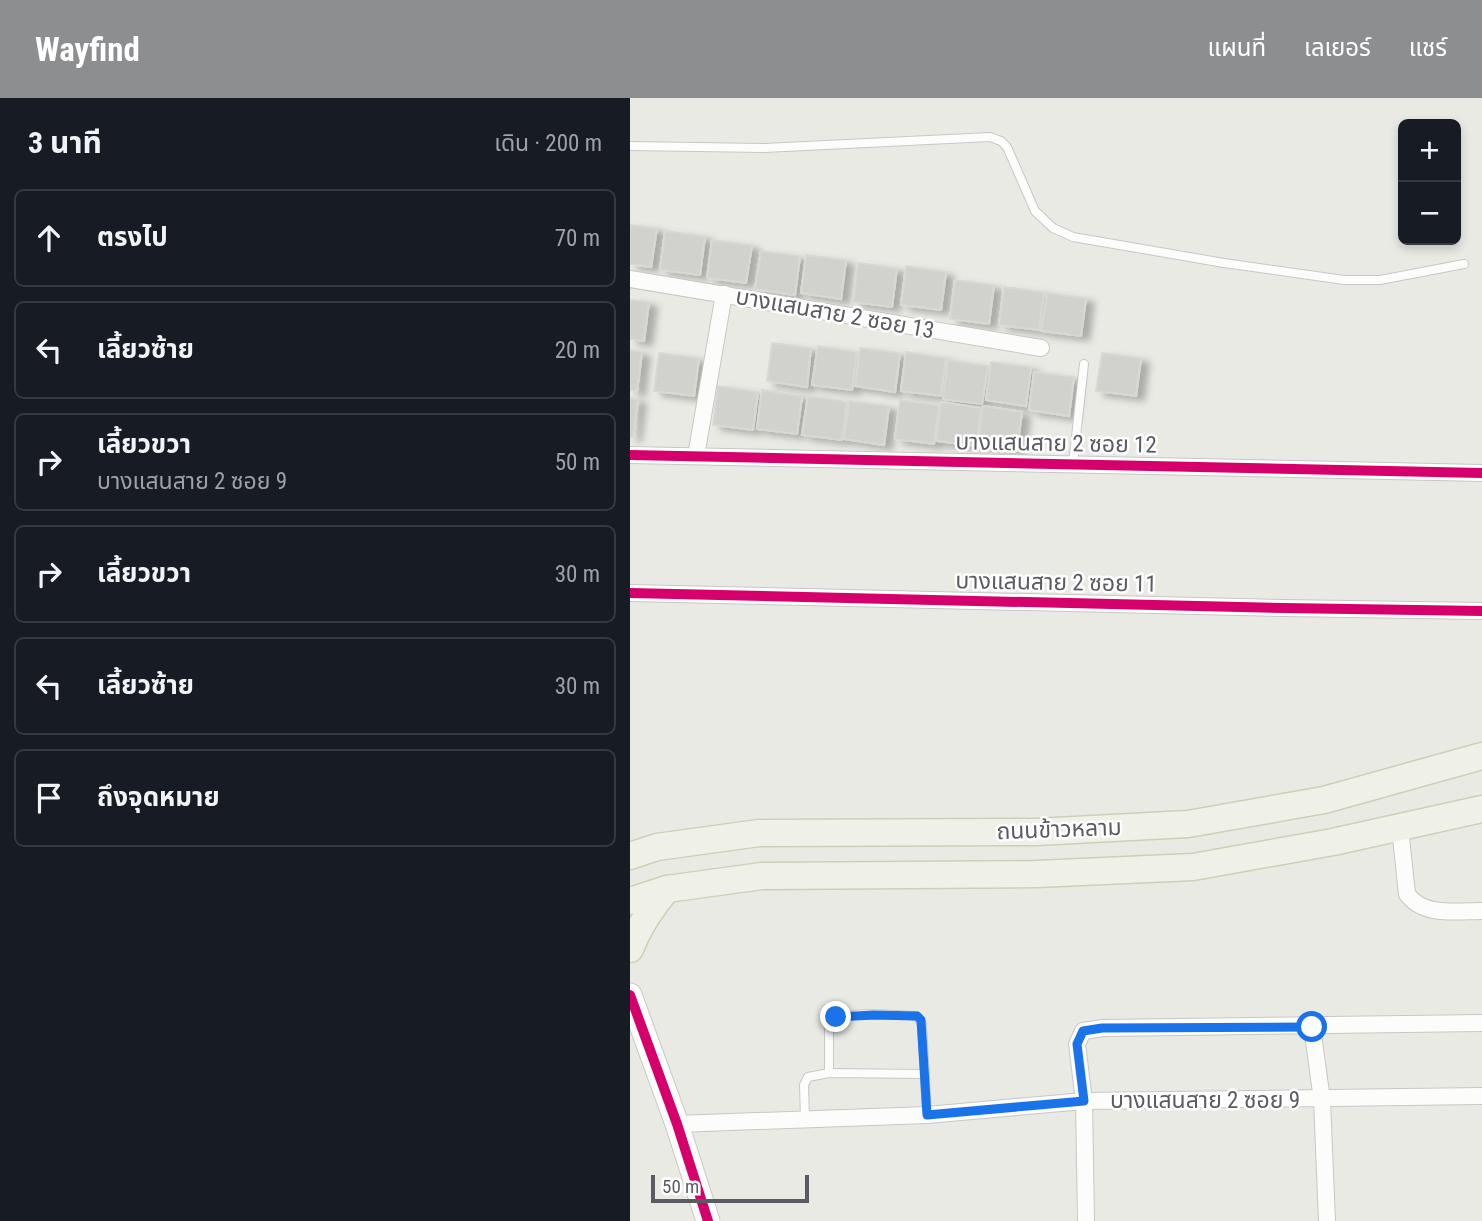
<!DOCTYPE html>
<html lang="th">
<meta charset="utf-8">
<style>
body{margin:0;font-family:"Roboto Condensed","Noto Sans Thai",sans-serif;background:#20242c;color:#f1f3f6}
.controls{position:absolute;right:21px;top:21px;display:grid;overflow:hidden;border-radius:10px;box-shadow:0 4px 10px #0003}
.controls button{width:63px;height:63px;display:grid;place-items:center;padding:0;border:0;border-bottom:2px solid #363941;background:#171b24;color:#f1f3f6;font:35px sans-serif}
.scale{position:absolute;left:21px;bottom:18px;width:158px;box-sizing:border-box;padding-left:7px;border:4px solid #5b5c62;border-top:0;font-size:19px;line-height:24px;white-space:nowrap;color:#5b5c62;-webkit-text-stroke:5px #fff;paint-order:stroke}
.stop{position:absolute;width:21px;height:21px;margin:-16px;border:5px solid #1a73e8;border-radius:50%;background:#fff}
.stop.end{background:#1a73e8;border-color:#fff;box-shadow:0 2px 7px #0008}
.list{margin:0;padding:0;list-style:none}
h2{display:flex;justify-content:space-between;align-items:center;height:91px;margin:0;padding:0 28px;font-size:30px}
h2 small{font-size:23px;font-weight:400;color:#9ea1a6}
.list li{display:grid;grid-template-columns:46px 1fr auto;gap:21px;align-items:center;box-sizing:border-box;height:98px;margin:0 14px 14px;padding:0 14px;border:2px solid #363941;border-radius:10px}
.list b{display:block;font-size:26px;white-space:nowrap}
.list p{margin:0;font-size:23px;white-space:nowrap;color:#9ea1a6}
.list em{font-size:23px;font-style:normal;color:#9ea1a6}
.icon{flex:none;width:38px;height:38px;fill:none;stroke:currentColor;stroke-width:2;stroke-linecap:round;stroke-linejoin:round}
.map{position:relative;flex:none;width:852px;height:1123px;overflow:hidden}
header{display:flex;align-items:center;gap:42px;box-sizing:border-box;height:98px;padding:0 35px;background:#8d8e90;color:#fff}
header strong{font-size:33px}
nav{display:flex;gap:38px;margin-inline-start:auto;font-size:24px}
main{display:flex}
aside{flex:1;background:#171b24}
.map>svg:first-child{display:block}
.building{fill:#d1d1ce;stroke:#d9d9d4;stroke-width:2;filter:url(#shadow)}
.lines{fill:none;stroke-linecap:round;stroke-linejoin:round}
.lane-casing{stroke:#c7c7c7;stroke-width:10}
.street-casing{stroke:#c7c7c7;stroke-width:18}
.secondary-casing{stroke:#c8c8c8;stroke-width:25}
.primary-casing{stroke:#cecfb6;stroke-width:29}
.lane{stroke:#fcfcfb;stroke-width:8}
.street{stroke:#fcfcfb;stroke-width:16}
.secondary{stroke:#fcfcfb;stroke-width:23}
.primary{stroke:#eff1e8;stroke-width:26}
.cycleway-casing{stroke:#fff;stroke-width:15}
.cycleway{stroke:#d6006c;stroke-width:10}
.route{stroke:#1a73e8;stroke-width:9}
.labels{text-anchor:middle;stroke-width:5;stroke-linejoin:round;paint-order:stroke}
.street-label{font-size:23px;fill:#5b5c62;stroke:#fff}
</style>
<header>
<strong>Wayfind</strong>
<nav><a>แผนที่</a><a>เลเยอร์</a><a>แชร์</a></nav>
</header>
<main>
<aside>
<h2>3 นาที<small>เดิน · 200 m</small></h2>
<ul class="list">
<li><svg class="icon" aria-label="ahead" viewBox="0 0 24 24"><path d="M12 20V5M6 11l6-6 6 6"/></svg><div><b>ตรงไป</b></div><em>70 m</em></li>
<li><svg class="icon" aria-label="left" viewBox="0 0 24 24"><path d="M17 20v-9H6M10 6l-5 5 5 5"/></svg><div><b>เลี้ยวซ้าย</b></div><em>20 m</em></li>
<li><svg class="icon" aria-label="right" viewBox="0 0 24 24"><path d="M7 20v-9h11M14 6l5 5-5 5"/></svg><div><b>เลี้ยวขวา</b><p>บางแสนสาย 2 ซอย 9</p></div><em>50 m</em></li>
<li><svg class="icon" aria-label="right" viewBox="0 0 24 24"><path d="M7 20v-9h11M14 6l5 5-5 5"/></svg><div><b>เลี้ยวขวา</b></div><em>30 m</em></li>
<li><svg class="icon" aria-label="left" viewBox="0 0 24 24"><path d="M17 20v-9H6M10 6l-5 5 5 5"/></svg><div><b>เลี้ยวซ้าย</b></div><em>30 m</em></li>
<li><svg class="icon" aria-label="arrive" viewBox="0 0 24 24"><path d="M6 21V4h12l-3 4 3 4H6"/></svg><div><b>ถึงจุดหมาย</b></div></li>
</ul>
</aside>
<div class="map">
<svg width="852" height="1123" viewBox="0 0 852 1123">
<defs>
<filter id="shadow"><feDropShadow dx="8" dy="4.5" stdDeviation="3.5" flood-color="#0004"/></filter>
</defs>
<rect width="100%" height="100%" fill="#eaeae5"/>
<g class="building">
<path d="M0,127L27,130L21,169L0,166Z"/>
<path d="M35,133L75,138L70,177L30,172Z"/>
<path d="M82,142L122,147L116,185L77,180Z"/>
<path d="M131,153L170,158L165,197L125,191Z"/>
<path d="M176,157L216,162L211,201L171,195Z"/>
<path d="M228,165L267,170L262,209L223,204Z"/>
<path d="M276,168L316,174L311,212L271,207Z"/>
<path d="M325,182L364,187L359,226L320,221Z"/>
<path d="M374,189L414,194L409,232L369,227Z"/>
<path d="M417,195L456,200L451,238L411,233Z"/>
<path d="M0,202L19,204L14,243L0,241Z"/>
<path d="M142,245L181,250L177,289L137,283Z"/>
<path d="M188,248L227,254L222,292L182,287Z"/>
<path d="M230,250L270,255L265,294L225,288Z"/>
<path d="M0,252L12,254L7,293L0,292Z"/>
<path d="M276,254L316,260L311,298L271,293Z"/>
<path d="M29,255L69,260L64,298L24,293Z"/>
<path d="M472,255L511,260L506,298L466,293Z"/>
<path d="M318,262L358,268L352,306L313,301Z"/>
<path d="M361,264L401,269L396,308L356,302Z"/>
<path d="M404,274L444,279L439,318L399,312Z"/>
<path d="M88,288L128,294L123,332L83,327Z"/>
<path d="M132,292L172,298L167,336L127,331Z"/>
<path d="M178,298L217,304L212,342L172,337Z"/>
<path d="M0,300L8,301L3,339H0Z"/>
<path d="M270,302L309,307L304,346L265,341Z"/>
<path d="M219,303L259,308L254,347L214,341Z"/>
<path d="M311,304L351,310L346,348L306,343Z"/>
<path d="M353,308L392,314L387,352L348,347Z"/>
</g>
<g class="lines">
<g class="lane-casing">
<g id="lane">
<path d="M0,48L134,50L360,39L371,43L377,49L405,113L423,130L443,139L594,165L714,182H750L834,166"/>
<path d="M443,366L454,266"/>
<path d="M199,975V924C218,912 264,917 287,918L292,926L297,1017"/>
<path d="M175,1021L174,987L178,979L199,975L295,976"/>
</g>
</g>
<g class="street-casing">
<g id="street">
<path d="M0,181L411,250"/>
<path d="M0,357L852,375"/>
<path d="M66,358L94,196"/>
<path d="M0,495L653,510L852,513"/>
<path d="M770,730L777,796C793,819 827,813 852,813"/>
<path d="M682,929L692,1002L697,1123"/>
<path d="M47,1026L297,1017L454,1003L852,998"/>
<path d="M456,1123L454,1003L447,946L453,933L473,930L852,925"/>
</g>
</g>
<g class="secondary-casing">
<path id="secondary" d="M0,897L47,1026L78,1123"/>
</g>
<g class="primary-casing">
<g id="primary">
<path d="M0,758L27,749L129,735L406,734L558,726L694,702L852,658"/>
<path d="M0,803L37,791L132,778L407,776L563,769L703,744L852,711"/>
<path d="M0,851C9,828 21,810 37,791"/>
</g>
</g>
<use href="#lane" class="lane"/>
<use href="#street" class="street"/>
<use href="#secondary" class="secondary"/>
<use href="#primary" class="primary"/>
<g class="cycleway-casing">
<g id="cycleway">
<path d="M0,357L852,375"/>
<path d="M0,495L653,510L852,513"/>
<path d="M0,897L47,1026L78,1123"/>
</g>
</g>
<use href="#cycleway" class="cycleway"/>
</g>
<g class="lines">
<path class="route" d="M206,919L244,917L287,918L291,922L297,1017L454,1003L447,946L453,933L472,930L682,929"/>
</g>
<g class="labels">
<g class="street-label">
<text transform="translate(205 215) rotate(10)" y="8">บางแสนสาย 2 ซอย 13</text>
<text transform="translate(426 345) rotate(1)" y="8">บางแสนสาย 2 ซอย 12</text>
<text transform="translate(426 484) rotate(1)" y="8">บางแสนสาย 2 ซอย 11</text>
<text transform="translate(429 731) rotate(-2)" y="8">ถนนข้าวหลาม</text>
<text x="575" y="1010">บางแสนสาย 2 ซอย 9</text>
</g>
</g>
</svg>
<div class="controls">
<button>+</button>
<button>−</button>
</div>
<div class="scale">50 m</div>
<div class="stop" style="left:682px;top:929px"></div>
<div class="stop end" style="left:206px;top:919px"></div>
</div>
</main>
